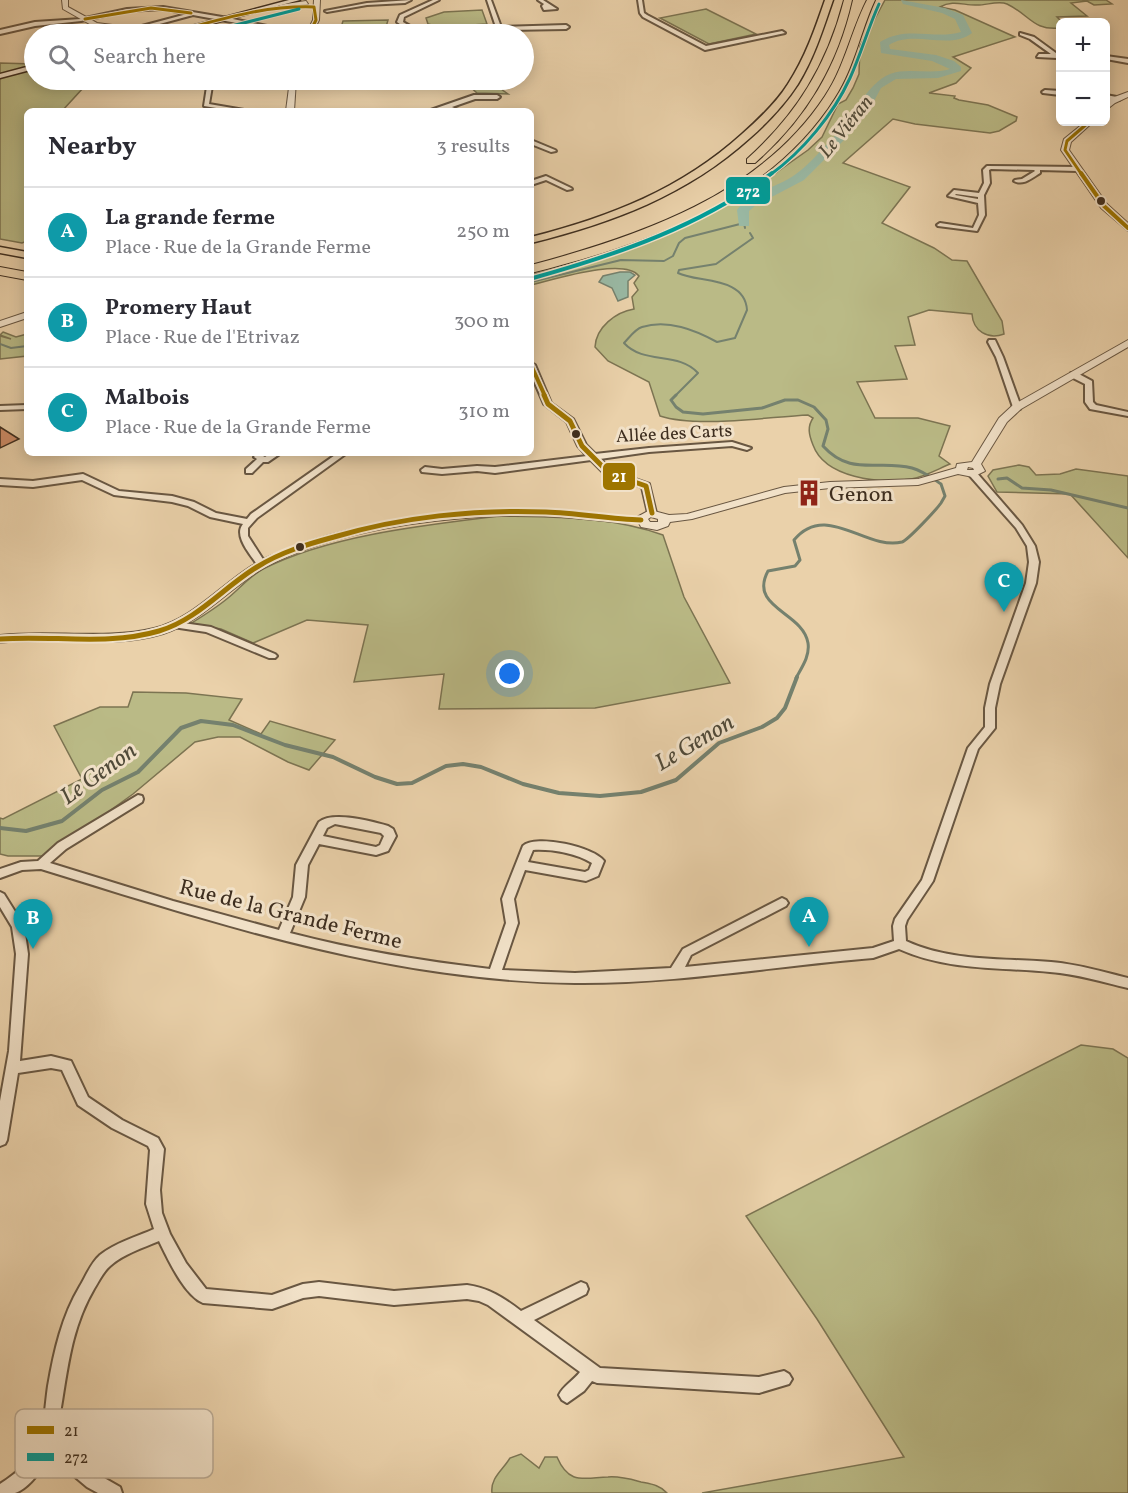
<!DOCTYPE html>
<meta charset="utf-8">
<style>
body{margin:0;font-family:Vollkorn,serif;background:#f7f7f7;color:#2b2b33}
.controls{position:absolute;right:18px;top:18px;display:grid;overflow:hidden;border-radius:9px;box-shadow:0 3px 15px #0003}
.controls button{width:54px;height:54px;display:grid;place-items:center;padding:0;border:0;border-bottom:2px solid #e1e1e2;background:#fff;color:#2b2b33;font:30px sans-serif}
.you{position:absolute;left:510px;top:674px;width:21px;height:21px;margin:-15px;border:4px solid #fff;border-radius:50%;background:#1a73e8;box-shadow:0 0 0 9px #1a73e833}
.badge{display:grid;place-items:center;width:39px;height:39px;border-radius:50%;background:#db2777;color:#fff;font-size:20px;font-weight:700}
.pin{position:absolute;translate:-50% -50px;filter:drop-shadow(0 2px 3px #0008)}
.pin::after{content:'';position:absolute;top:32px;width:21px;height:18px;background:inherit;clip-path:polygon(0 0,100% 0,50% 100%)}
.list{margin:0;padding:0;list-style:none}
h2{display:flex;justify-content:space-between;align-items:center;height:78px;margin:0;padding:0 24px;font-size:26px}
h2 small{font-size:20px;font-weight:400;color:#7c7c81}
.list li{display:grid;grid-template-columns:39px 1fr auto;gap:18px;align-items:center;box-sizing:border-box;height:90px;padding:0 24px;border-top:2px solid #e1e1e2}
.list b{display:block;font-size:22px;white-space:nowrap}
.list p{margin:0;font-size:20px;white-space:nowrap;color:#7c7c81}
.list em{font-size:20px;font-style:normal;color:#7c7c81}
.icon{flex:none;width:33px;height:33px;fill:none;stroke:currentColor;stroke-width:2;stroke-linecap:round;stroke-linejoin:round}
.map{position:relative;flex:none;width:1128px;height:1493px;overflow:hidden}
.search{position:absolute;background:#fff;box-shadow:0 3px 15px #0003;left:24px;top:24px;width:510px;height:66px;display:flex;align-items:center;gap:15px;box-sizing:border-box;padding:0 21px;border-radius:33px;color:#7c7c81;font-size:22px}
.panel{position:absolute;background:#fff;box-shadow:0 3px 15px #0003;left:24px;top:108px;width:510px;height:348px;border-radius:9px}
.map>svg:first-child{display:block}
.green{fill:#baba86;stroke:#7c7452;stroke-width:1.5}
.water{fill:#99b8a3;stroke:#75816e;stroke-width:1.5}
.lines{fill:none;stroke-linecap:round;stroke-linejoin:round}
.stream-far2{stroke:#75816e;stroke-width:2}
.stream-far1{stroke:#75816e;stroke-width:3}
.stream{stroke:#75816e;stroke-width:4}
.river{fill:#99b8a3;fill-rule:evenodd}
.building{fill:#ce8d68;stroke:#3e2e1f;stroke-width:1.5}
.minor-casing{stroke:#695742;stroke-width:4}
.tertiary-casing{stroke:#695742;stroke-width:2}
.secondary-casing{stroke:#3e2e1f;stroke-width:3}
.trunk-casing{stroke:#3e2e1f;stroke-width:3}
.motorway-casing{stroke:#3e2e1f;stroke-width:2}
.minor{fill:#f1e1c8;fill-rule:evenodd}
.tertiary{fill:#f1e1c8;fill-rule:evenodd}
.secondary{fill:#f1e1c8;fill-rule:evenodd}
.trunk{fill:#ead1aa;fill-rule:evenodd}
.motorway{fill:#ead1aa;fill-rule:evenodd}
.bus-1-far2-casing{stroke:#f1e1c8;stroke-width:5}
.bus-1-far1-casing{stroke:#f1e1c8;stroke-width:7}
.bus-1-casing{stroke:#f1e1c8;stroke-width:9}
.bus-2-far1-casing{stroke:#f1e1c8;stroke-width:5}
.bus-2-casing{stroke:#f1e1c8;stroke-width:7}
.bus-1-far2{stroke:#9e7500;stroke-width:3}
.bus-1-far1{stroke:#9e7500;stroke-width:4}
.bus-1{stroke:#9e7500;stroke-width:5}
.bus-2-far1{stroke:#009c98;stroke-width:3}
.bus-2{stroke:#009c98;stroke-width:4}
.bus-dot{fill:#3e2e1f;stroke:#f1e1c8;stroke-width:2}
.labels{text-anchor:middle;stroke-width:6;stroke-linejoin:round;paint-order:stroke}
.far-street-label{font-size:18px;fill:#3e2e1f;stroke:#f1e1c8}
.far-water-label{font-size:20px;font-style:italic;fill:#504a39;stroke:#f1e1c8}
.poi-label{font-size:22px;fill:#3e2e1f;stroke:#f1e1c8;text-anchor:start}
.street-label{font-size:22px;fill:#3e2e1f;stroke:#f1e1c8}
.water-label{font-size:24px;font-style:italic;fill:#504a39;stroke:#f1e1c8}
.key{fill:#f1e1c8;stroke:#bbab95;stroke-width:1.5}
.key-label{font-size:16px;fill:#3e2e1f}
.line-badge{stroke:#f1e1c8;stroke-width:2}
.badge-label{font-size:16px;text-anchor:middle;font-weight:bold;fill:#fff}
</style>
<div class="map">
<svg width="1128" height="1493" viewBox="0 0 1128 1493">
<rect width="100%" height="100%" fill="#ead1aa"/>
<filter id="stains"><feTurbulence type="fractalNoise" baseFrequency=".00333" numOctaves="4"/><feColorMatrix values="0 0 0 0 .2 0 0 0 0 .09 0 0 0 0 .02 0 0 0 .5 -.17"/></filter>
<radialGradient id="worn" r=".72"><stop offset=".6" stop-color="#630" stop-opacity="0"/><stop offset="1" stop-color="#630" stop-opacity=".3"/></radialGradient>
<g class="green">
<path d="M885,0H1106L1112,4L1094,5L1087,1L1071,3L1087,16L1057,17L1062,22L1060,28C1033,31 1030,15 1007,4C998,0 985,6 975,5C963,5 952,0 940,7L955,10L1015,37L953,57L971,68L956,83L929,93L955,96L954,98L959,100L988,105L1017,117L1016,121L999,131L990,133L915,124L893,119L843,163L910,187L882,223L934,248L952,260L967,261L1002,321L1004,334C988,340 973,331 972,314L929,310L908,317L915,345L895,346L907,379L857,382L875,418H918L950,426L939,456L950,464C938,469 924,477 911,479C879,484 825,478 813,445C809,435 807,427 813,418L808,415C767,417 697,428 660,416L649,382L608,361L595,347C596,327 616,312 634,309L632,297L638,290L634,283L639,276C624,257 553,280 531,285V275L593,259L677,228L760,184L808,150L822,137L838,104L846,100L853,88L859,74L860,46Z"/>
<path d="M706,9L756,34L709,44L660,18Z"/>
<path d="M482,10L487,24L440,27L428,24L426,18L444,12Z"/>
<path d="M388,20L384,34H339L343,21Z"/>
<path d="M0,63L34,64V80H79L83,88L62,111H27V241L22,243L0,239Z"/>
<path d="M474,80H488L508,94L477,93L467,84Z"/>
<path d="M3,332L16,337L27,334V356L0,359V336L11,339L0,335Z"/>
<path d="M1019,465L1029,467L1036,475L1060,474L1076,469L1128,476V558L1070,494L997,492L988,476L993,470Z"/>
<path d="M499,516C555,517 611,516 663,535L684,597L730,683L595,708L439,709L444,674L354,682L368,625L307,620L253,643L221,629L190,624C203,616 216,608 228,598C239,589 250,576 263,569C330,535 425,525 499,516Z"/>
<path d="M133,692L186,693L242,699L229,720L261,734L270,721L335,740L309,770L288,762L240,737H218L195,742L133,794L47,856H8L0,854V818L3,819L82,779L54,726L100,707H128Z"/>
<path d="M1081,1045L1113,1049L1128,1058V1493H702L904,1457L817,1319L746,1216Z"/>
<path d="M521,1454L539,1468L545,1457H557C569,1485 583,1478 608,1477C620,1476 630,1479 641,1482C651,1484 660,1485 667,1493H492C490,1478 503,1470 510,1458Z"/>
</g>
<path class="water" d="M620,272H630L635,275L628,281V297L618,301L612,288L599,282L603,276Z"/>
<g class="lines">
<g class="stream-far2">
<path d="M531,282L621,260L664,261L673,256L679,243L685,238L744,223L745,228"/>
<path d="M0,344L11,348L27,346"/>
<path d="M675,396L698,373C678,351 644,365 624,343C629,338 635,329 642,327C668,319 695,330 717,342L735,338L747,310C745,276 698,283 678,273L679,270L716,264L753,238L750,233"/>
</g>
<g class="stream-far1">
<path d="M676,395L671,400L676,407L683,412L703,414L762,408L785,400H798L814,407L826,420L828,429L823,446C851,477 878,459 912,468C923,471 932,478 941,484L945,496L941,503C936,510 908,540 902,542C866,551 826,501 794,540L800,560L795,566L768,571C748,608 803,612 808,643C810,656 802,667 796,678"/>
<path d="M998,479L1007,478L1022,488L1051,490L1128,508"/>
</g>
<path class="stream" d="M0,828L26,831L62,821L102,790L138,772L181,728L201,721L233,725L285,745L333,757L375,777L397,784L412,783L446,766L463,764L481,767L523,784L559,793L600,796L641,792L676,780L719,743L762,727L777,718L785,708L797,677"/>
<path class="river" d="M901,0L945,8L963,15L972,33C949,51 914,29 889,45L890,49L936,55L954,61L961,67V71L938,78L896,79L881,88L873,103L843,141L804,180L756,205L749,211V226H739L737,210C751,191 777,188 796,174C809,165 821,150 832,139C851,120 867,83 890,74C907,67 931,75 950,69L932,61L881,53L880,42C907,25 934,40 961,32L955,19L942,13L903,4Z"/>
</g>
<path class="building" d="M0,427L19,439L0,448Z"/>
<g class="lines">
<g class="minor-casing">
<g id="minor">
<path d="M411,0L405,3L367,5L327,12L325,11L367,3Z"/>
<path d="M433,0H439L404,17L403,22C429,40 467,32 497,30L487,0H491L501,27L566,25L569,27L566,29L503,30L504,33L501,34L498,33C469,35 421,42 397,22L400,15Z"/>
<path d="M538,0H543L557,9L544,10L542,6L544,4Z"/>
<path d="M638,0H642L644,13L647,15L706,46L782,31L785,33L705,50L643,17L640,13Z"/>
<path d="M163,7L228,18L306,34H298L193,15L126,33L123,31L187,14L163,9L127,11L81,21L35,26L0,34V30L35,22L81,19L127,9Z"/>
<path d="M1020,33L1034,37L1060,56L1057,58L1037,57L1039,54H1051L1030,39L1020,35Z"/>
<path d="M1106,56L1128,59V63L1106,59Z"/>
<path d="M208,80H213L209,104L250,111H235L204,106Z"/>
<path d="M1045,90L1060,91V95L1043,93L1042,92Z"/>
<path d="M474,95H497L500,97L497,99H475L452,107L461,111L447,109L428,111Z"/>
<path d="M1106,95L1122,98L1119,100L1106,99Z"/>
<path d="M531,140L555,150L556,151L551,152L531,144Z"/>
<path d="M987,166L1077,167L1080,169L1077,171L1040,170V173C1032,178 1023,186 1014,181L1015,180L1022,179L1035,171L1034,170L991,169L989,170L990,183L984,195L985,215L977,231L938,226L937,225L940,223L973,228L979,215L978,203L948,196L954,190L979,193L984,183L983,170ZM956,194L978,197V199L955,195Z"/>
<path d="M546,176L571,188L572,189L567,190L546,180L531,185V181Z"/>
<path d="M989,340H995L1003,357L1021,407L1020,409H1014L1013,407L996,357L988,342Z"/>
<path d="M531,363L535,365L551,403L573,419L586,445L595,454L649,448L732,442L751,448L747,450L732,446L649,452L600,459L612,471L649,484L656,513L652,516L648,513L642,487L606,475L591,460L495,473L477,471L442,474L422,472L421,470L425,467L442,469L477,466L495,467L587,456L578,446L567,422L544,404L531,374Z"/>
<path d="M1071,373H1077L1092,381L1093,402L1096,405L1128,412V416L1090,409L1085,402V384L1071,377Z"/>
<path d="M27,405V409L0,410V406Z"/>
<path d="M257,453H265L263,456L265,457L271,453H281L268,462H263L252,473H246V469L257,459L254,457Z"/>
<path d="M338,453H347L257,518L248,528V536L266,564L261,567L258,566C251,555 233,536 243,524L210,517L188,506L172,502L114,495L82,480L33,487L0,485V479L33,481L83,474L119,491L172,496L194,502L216,513L247,519L251,514Z"/>
<path d="M973,471L976,472L1022,525L1035,546L1039,562L1036,583L1000,684L995,708V728L978,749L933,881L907,920L905,926L906,941C952,962 1002,958 1051,962C1077,964 1103,972 1128,978V988C1102,982 1077,974 1050,972C999,967 948,971 899,949L873,958C774,966 675,984 575,983C390,981 216,923 41,869L22,870L0,878V869L21,862L38,861L58,843L138,795L142,796L143,799L142,802L66,849L50,863L173,901L279,930L293,897L296,865L319,822C333,811 371,821 388,826L393,829L396,836L388,851L376,855L319,844L308,865L305,897L290,933C355,950 422,961 490,969L506,923L502,899L523,846C536,834 594,847 604,861L598,876L586,881L525,870L514,899L518,923L502,970L575,973L671,968L683,949L782,898L786,900L788,903L786,906L691,955L685,967L873,948L894,941L893,926L895,919L922,880L968,748L985,727V708L990,684L1026,583L1029,562L1027,546L1016,528L970,476V472ZM335,824L381,833L384,836L380,845L376,847L323,836L327,828ZM533,850C552,849 575,853 592,863L589,870L585,872L528,862Z"/>
<path d="M176,622L211,627L275,654L277,656L275,658H269L206,632L173,627L171,625L173,623Z"/>
<path d="M0,892L4,894L24,926L28,954L20,1061L51,1056L71,1061L88,1097L122,1120L158,1138L164,1149L160,1190L162,1213L170,1234L186,1263L206,1289L272,1295L303,1284L319,1282L394,1291L467,1285C489,1288 504,1298 521,1311L581,1282L586,1284L588,1289L586,1294L534,1320L600,1368L759,1377L784,1371L789,1374L792,1379L789,1384L759,1393L597,1383L592,1381L584,1391L567,1403L562,1400L559,1395C563,1386 574,1380 580,1372L488,1305L479,1301L467,1299L394,1305L319,1296L303,1298L272,1309L203,1303C184,1295 168,1259 159,1241C143,1248 123,1254 110,1266C103,1272 99,1281 94,1289C66,1337 67,1387 55,1439L99,1475L120,1487L122,1493H98L87,1487L49,1455C43,1468 30,1488 15,1493C11,1493 5,1493 0,1493V1484C14,1475 28,1464 35,1449C45,1430 45,1406 48,1386C54,1351 62,1316 80,1286C86,1276 91,1263 100,1255C115,1243 136,1237 154,1229L146,1204L150,1150L148,1146L112,1128L78,1105L62,1070L51,1068L18,1073L7,1140L5,1144L0,1146V1101L9,1051L16,954L12,927L0,907Z"/>
</g>
</g>
<g class="tertiary-casing">
<g id="tertiary">
<path d="M62,0H68V7L97,23L120,26L136,34H129L117,29L93,26L63,9Z"/>
<path d="M314,0H320L319,20L312,34H306L313,20Z"/>
<path d="M306,1L308,4L282,7L279,5Z"/>
<path d="M290,80H296L294,111H286Z"/>
<path d="M1128,92V97L1115,103L1106,110V104L1109,99Z"/>
<path d="M1085,122H1093L1071,142L1069,150L1107,204L1128,223V231L1101,208L1061,150L1064,139Z"/>
<path d="M27,312V318L0,327V321Z"/>
<path d="M1128,340V347L1021,409L1007,422L981,464L985,471L973,477L958,474L918,485L830,488L785,493L692,519L670,522L668,526L657,530L641,527L639,523C607,523 575,517 544,516C462,513 352,527 277,561C235,580 207,620 163,634C111,650 53,636 0,643V635C51,629 105,640 154,628C199,617 228,574 270,556C348,522 448,508 533,509C568,509 602,516 637,517L650,510L669,515L687,514L784,487L830,482L918,479L956,468L957,464L972,462L999,418L1013,405ZM968,467L973,468L974,470H967ZM651,517L658,519V522H650L648,519Z"/>
</g>
</g>
<g class="secondary-casing">
<g id="secondary">
<path d="M289,0H300L173,34H162Z"/>
<path d="M34,65V69L0,78V74Z"/>
</g>
</g>
<g class="trunk-casing">
<g id="trunk">
<path d="M825,0H833C823,29 814,58 798,84C785,104 768,122 750,138C687,195 612,223 531,243V237C610,217 681,189 742,134C759,119 776,103 788,84C805,58 815,29 825,0Z"/>
<path d="M0,247L27,252V258L0,253Z"/>
</g>
</g>
<g class="motorway-casing">
<g id="motorway">
<path d="M844,0H852C837,66 806,118 755,163H747V159C797,114 827,65 844,0Z"/>
<path d="M867,0H875C860,32 855,66 835,97C771,200 644,245 531,273V265C640,236 760,195 825,96C845,66 851,31 867,0Z"/>
<path d="M0,267L27,272V280L0,275Z"/>
</g>
</g>
<use href="#minor" class="minor"/>
<use href="#tertiary" class="tertiary"/>
<use href="#secondary" class="secondary"/>
<use href="#trunk" class="trunk"/>
<use href="#motorway" class="motorway"/>
<g class="bus-1-far2-casing">
<g id="bus-1-far2">
<path d="M85,19L151,8L191,13"/>
<path d="M166,34C215,21 263,5 314,7L316,20L309,34"/>
<path d="M1082,175L1065,150L1067,141L1089,122"/>
</g>
</g>
<g class="bus-1-far1-casing">
<g id="bus-1-far1">
<path d="M1081,173L1104,206L1128,228"/>
<path d="M531,365L545,396"/>
</g>
</g>
<g class="bus-1-casing">
<g id="bus-1">
<path d="M544,395L548,404L570,421L582,446L609,473L646,486L652,513"/>
<path d="M0,639C52,635 108,646 159,631C197,620 224,587 257,567C281,552 308,544 334,537C401,517 476,509 546,512C578,513 609,519 641,520"/>
</g>
</g>
<g class="bus-2-far1-casing">
<g id="bus-2-far1">
<path d="M200,34L299,9"/>
<path d="M770,175C803,151 833,115 850,78C861,54 868,28 879,4"/>
</g>
</g>
<g class="bus-2-casing">
<path id="bus-2" d="M533,278C619,254 700,226 772,173"/>
</g>
<use href="#bus-1-far2" class="bus-1-far2"/>
<use href="#bus-1-far1" class="bus-1-far1"/>
<use href="#bus-1" class="bus-1"/>
<use href="#bus-2-far1" class="bus-2-far1"/>
<use href="#bus-2" class="bus-2"/>
</g>
<defs>
<g id="building-bare" transform="scale(2.07)"><path d="M-4-6H4V6H1V3H-1V6H-4ZM-2.5-4.3h1.7v1.8h-1.7ZM.8-4.3h1.7v1.8H.8ZM-2.5-1h1.7V.8h-1.7ZM.8-1h1.7V.8H.8Z" fill="#8f2418" stroke="#f1e1c8" stroke-width="2.5" paint-order="stroke"/></g>
</defs>
<g fill-rule="evenodd">
<use href="#building-bare" x="809" y="493"/>
</g>
<g class="bus-dot">
<circle cx="1101" cy="201" r="5"/>
<circle cx="576" cy="434" r="5"/>
<circle cx="300" cy="547" r="5"/>
</g>
<g class="labels">
<g class="far-street-label">
<text transform="translate(674 433) rotate(-3)" y="6">Allée des Carts</text>
</g>
<g class="far-water-label">
<text transform="translate(845 126) rotate(-51)" y="7">Le Viéran</text>
</g>
<g class="poi-label">
<text x="829" y="501">Genon</text>
</g>
<g class="street-label">
<text transform="translate(291 913) rotate(14)" y="8">Rue de la Grande Ferme</text>
</g>
<g class="water-label">
<text transform="translate(694 742) rotate(-31)" y="8">Le Genon</text>
<text transform="translate(98 773) rotate(-36)" y="8">Le Genon</text>
</g>
</g>
<rect x="15" y="1409" width="198" height="69" rx="9" class="key"/>
<rect x="27" y="1426" width="27" height="8" fill="#9e7500"/>
<rect x="27" y="1453" width="27" height="8" fill="#009c98"/>
<g class="key-label">
<text x="64" y="1436">21</text>
<text x="64" y="1463">272</text>
</g>
<g class="line-badge">
<rect x="725" y="176" width="46" height="29" rx="6" fill="#009c98"/>
<rect x="602" y="462" width="34" height="29" rx="6" fill="#9e7500"/>
</g>
<g class="badge-label">
<text x="748" y="197">272</text>
<text x="619" y="482">21</text>
</g>
<rect width="100%" height="100%" filter="url(#stains)"/>
<rect width="100%" height="100%" fill="url(#worn)"/>
</svg>
<div class="controls">
<button>+</button>
<button>−</button>
</div>
<div class="you"></div>
<div class="pin badge" style="left:809px;top:947px;background:#0f9aa8">A</div>
<div class="pin badge" style="left:33px;top:949px;background:#0f9aa8">B</div>
<div class="pin badge" style="left:1004px;top:612px;background:#0f9aa8">C</div>
<div class="search"><svg class="icon" aria-label="search" viewBox="0 0 24 24"><circle cx="10" cy="10" r="6"/><path d="M15 15l6 6"/></svg>Search here</div>
<section class="panel">
<h2>Nearby<small>3 results</small></h2>
<ul class="list">
<li><span class="badge" style="background:#0f9aa8">A</span><div><b>La grande ferme</b><p>Place · Rue de la Grande Ferme</p></div><em>250 m</em></li>
<li><span class="badge" style="background:#0f9aa8">B</span><div><b>Promery Haut</b><p>Place · Rue de l'Etrivaz</p></div><em>300 m</em></li>
<li><span class="badge" style="background:#0f9aa8">C</span><div><b>Malbois</b><p>Place · Rue de la Grande Ferme</p></div><em>310 m</em></li>
</ul>
</section>
</div>
